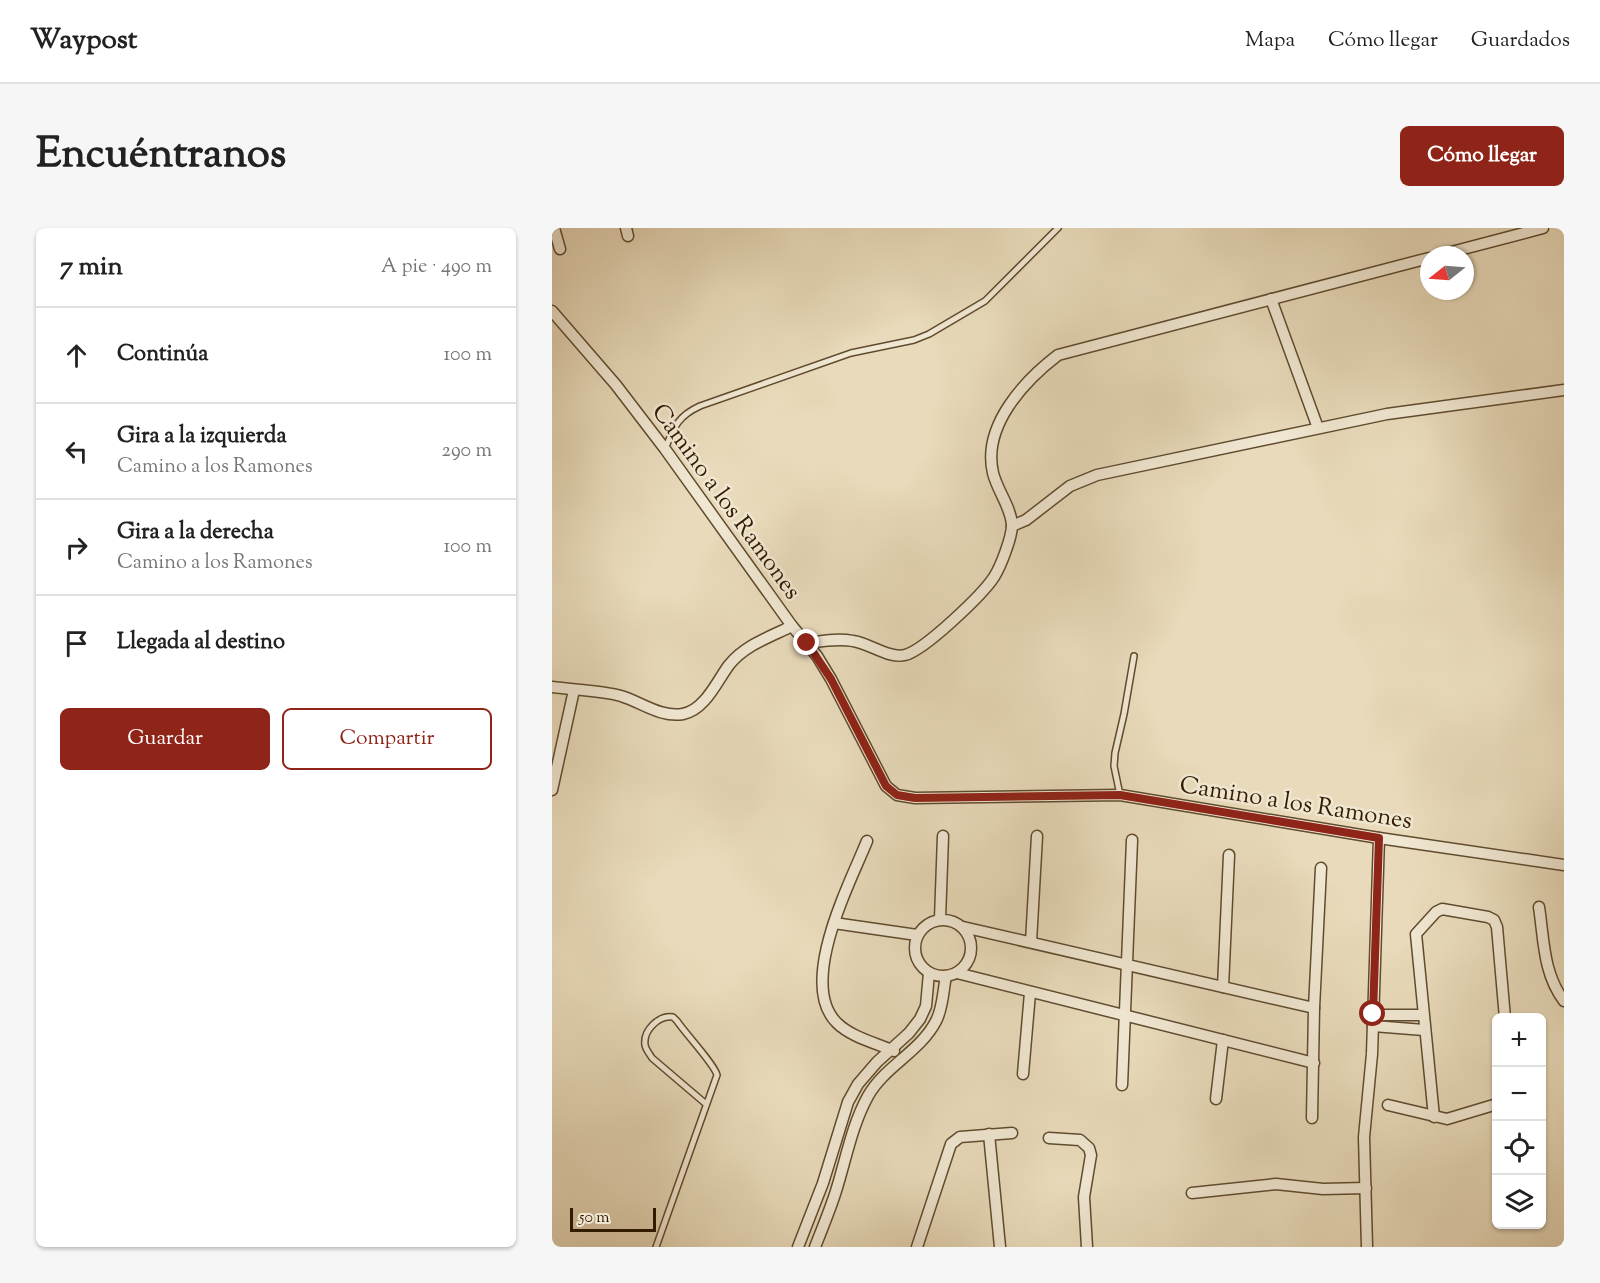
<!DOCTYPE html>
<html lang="es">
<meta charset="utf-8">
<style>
body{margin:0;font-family:"Sorts Mill Goudy",serif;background:#f6f6f6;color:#222}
.controls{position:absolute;right:18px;bottom:18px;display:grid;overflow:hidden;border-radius:9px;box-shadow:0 2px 4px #0004}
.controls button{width:54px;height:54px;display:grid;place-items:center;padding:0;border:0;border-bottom:2px solid #e0e0e0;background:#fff;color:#222;font:30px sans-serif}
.compass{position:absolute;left:868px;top:18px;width:54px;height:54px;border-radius:50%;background:#fff;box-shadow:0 2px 4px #0004;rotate:253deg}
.scale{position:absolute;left:18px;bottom:15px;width:86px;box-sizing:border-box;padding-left:6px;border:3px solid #331b00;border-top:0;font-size:16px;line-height:21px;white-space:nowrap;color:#331b00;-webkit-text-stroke:4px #f0e7d2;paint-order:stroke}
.stop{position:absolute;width:18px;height:18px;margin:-14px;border:4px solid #8f2418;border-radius:50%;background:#fff}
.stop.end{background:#8f2418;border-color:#fff;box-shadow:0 2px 6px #0008}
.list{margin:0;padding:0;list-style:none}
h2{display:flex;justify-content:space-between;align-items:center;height:78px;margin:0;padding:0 24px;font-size:26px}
h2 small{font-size:20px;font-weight:400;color:#767676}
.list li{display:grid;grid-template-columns:39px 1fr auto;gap:18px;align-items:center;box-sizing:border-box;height:96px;padding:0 24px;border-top:2px solid #e0e0e0}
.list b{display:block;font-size:22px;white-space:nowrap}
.list p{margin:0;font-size:20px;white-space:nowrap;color:#767676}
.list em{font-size:20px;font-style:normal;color:#767676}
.actions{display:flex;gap:12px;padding:18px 24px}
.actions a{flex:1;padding:14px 0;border:2px solid #8f2418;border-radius:9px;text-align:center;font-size:21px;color:#8f2418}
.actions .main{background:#8f2418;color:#fff}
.icon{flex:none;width:33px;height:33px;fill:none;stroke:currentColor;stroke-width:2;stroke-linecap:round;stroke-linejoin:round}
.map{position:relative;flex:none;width:1012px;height:1019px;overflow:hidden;border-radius:9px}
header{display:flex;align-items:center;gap:36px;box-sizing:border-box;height:84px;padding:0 30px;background:#fff;border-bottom:2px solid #e0e0e0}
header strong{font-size:28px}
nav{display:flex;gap:33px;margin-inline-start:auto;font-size:21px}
.intro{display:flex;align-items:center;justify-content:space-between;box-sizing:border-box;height:144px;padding:0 36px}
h1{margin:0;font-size:42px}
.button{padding:15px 27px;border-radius:9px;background:#8f2418;color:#fff;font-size:21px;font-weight:700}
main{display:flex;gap:36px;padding:0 36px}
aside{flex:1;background:#fff;border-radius:9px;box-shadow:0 2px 4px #0004}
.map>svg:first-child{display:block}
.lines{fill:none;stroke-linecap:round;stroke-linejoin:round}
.lane-casing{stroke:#604b2e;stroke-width:8}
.street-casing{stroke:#604b2e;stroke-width:13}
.lane{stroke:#f0e7d2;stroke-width:5}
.street{stroke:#f0e7d2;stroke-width:10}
.route{stroke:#8f2418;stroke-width:8}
.labels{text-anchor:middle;stroke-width:5;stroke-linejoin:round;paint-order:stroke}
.street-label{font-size:24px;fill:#331b00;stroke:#f0e7d2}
</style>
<header>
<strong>Waypost</strong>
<nav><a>Mapa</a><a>Cómo llegar</a><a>Guardados</a></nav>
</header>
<div class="intro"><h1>Encuéntranos</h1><a class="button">Cómo llegar</a></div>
<main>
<aside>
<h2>7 min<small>A pie · 490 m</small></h2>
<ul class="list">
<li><svg class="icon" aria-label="ahead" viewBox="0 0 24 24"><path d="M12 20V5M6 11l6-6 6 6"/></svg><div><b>Continúa</b></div><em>100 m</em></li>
<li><svg class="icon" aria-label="left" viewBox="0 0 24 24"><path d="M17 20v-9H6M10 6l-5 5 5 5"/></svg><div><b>Gira a la izquierda</b><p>Camino a los Ramones</p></div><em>290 m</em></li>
<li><svg class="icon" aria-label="right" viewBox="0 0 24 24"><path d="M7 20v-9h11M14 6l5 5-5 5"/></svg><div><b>Gira a la derecha</b><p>Camino a los Ramones</p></div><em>100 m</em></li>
<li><svg class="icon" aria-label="arrive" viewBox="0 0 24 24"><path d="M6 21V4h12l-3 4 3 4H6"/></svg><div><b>Llegada al destino</b></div></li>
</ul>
<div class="actions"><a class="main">Guardar</a><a>Compartir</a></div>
</aside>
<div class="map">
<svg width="1012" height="1019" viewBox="0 0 1012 1019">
<rect width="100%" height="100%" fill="#e8daba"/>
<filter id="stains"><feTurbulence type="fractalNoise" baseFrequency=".00333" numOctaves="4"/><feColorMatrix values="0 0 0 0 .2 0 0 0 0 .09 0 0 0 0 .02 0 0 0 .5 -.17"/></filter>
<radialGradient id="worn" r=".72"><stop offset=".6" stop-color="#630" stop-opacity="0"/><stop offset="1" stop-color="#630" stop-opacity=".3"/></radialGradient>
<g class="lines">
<g class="lane-casing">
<g id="lane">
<path d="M113,221C122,199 126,188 148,178L299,125L362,112L377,106L433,73L506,0"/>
<path d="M568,567L562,538L563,525L572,486L582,428"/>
<path d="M104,1019L165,847C163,837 133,805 125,793L121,789C107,787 91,802 93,817C94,822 97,825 100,830L154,876"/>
</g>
</g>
<g class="street-casing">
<g id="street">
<path d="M2,0L8,21"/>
<path d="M74,0L76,8"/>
<path d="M888,27L991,0"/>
<path d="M719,71L766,200"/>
<path d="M0,83L64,157L113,221L240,398L265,428L279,451L334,558L345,567L363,570L568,567L827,610L1012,637"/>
<path d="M460,298L474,292L518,258L545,247L835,186L1012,162"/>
<path d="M255,415C270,413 286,410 301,413C317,415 337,431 353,427C373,422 431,366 442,349C449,338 460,309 460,297C459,279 445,262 441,245C430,198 472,153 506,127L877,30"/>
<path d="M0,459C22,462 47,462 69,468C89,474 109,490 131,486C153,482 165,453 177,437C193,417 218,409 240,398"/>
<path d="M0,562L22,462"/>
<path d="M315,613C298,655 245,756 285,795C299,809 324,815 342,823"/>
<path d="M987,679C992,712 991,745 1012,773"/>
<path d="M388,691L391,608"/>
<circle cx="391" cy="720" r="28"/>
<path d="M282,695L365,707"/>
<path d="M411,699L762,780"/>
<path d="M479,714L485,608"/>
<path d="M405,745L762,835"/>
<path d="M671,759L677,627"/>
<path d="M821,787H871"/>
<path d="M821,798L872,802"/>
<path d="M471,846L478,765"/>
<path d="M570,857L580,612"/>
<path d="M664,871L671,812"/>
<path d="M836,877L895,891L945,876"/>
<path d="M882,889L864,706L884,684L890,681L936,689L942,692L945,699L953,790"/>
<path d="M760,890L762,780L769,640"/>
<path d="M437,906L448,1019"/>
<path d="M497,910L528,912L537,920L539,927L532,969L535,1019"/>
<path d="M640,965L724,956L771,961L814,960"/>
<path d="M246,1019L271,955L296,874L306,856L325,834L357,805L368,791L374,778L377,745"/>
<path d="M263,1019C270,1001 278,982 284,963C294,931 300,897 316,868C333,838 368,824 384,793C391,780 391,763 394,748"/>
<path d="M365,1019L399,916L408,909L460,905"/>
<path d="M815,1019L812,909L820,826L827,610"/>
</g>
</g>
<use href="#lane" class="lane"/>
<use href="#street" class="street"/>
</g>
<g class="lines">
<path class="route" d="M255,415L279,451L334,558L345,567L363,570L568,567L827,610L821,786"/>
</g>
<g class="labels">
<g class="street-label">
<text transform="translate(175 273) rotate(54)" y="8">Camino a los Ramones</text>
<text transform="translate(744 574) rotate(9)" y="8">Camino a los Ramones</text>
</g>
</g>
<rect width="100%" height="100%" filter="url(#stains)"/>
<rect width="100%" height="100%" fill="url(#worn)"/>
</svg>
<div class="controls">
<button>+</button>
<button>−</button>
<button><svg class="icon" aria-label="locate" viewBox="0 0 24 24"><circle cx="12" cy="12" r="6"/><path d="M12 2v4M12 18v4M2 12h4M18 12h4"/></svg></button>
<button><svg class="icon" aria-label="layers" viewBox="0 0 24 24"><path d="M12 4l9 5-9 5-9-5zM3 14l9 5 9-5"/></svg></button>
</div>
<svg class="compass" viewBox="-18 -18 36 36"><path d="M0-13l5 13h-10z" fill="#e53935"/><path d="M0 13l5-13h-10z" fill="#767676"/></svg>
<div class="scale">50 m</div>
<div class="stop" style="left:821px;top:786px"></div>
<div class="stop end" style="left:255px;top:415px"></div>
</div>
</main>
